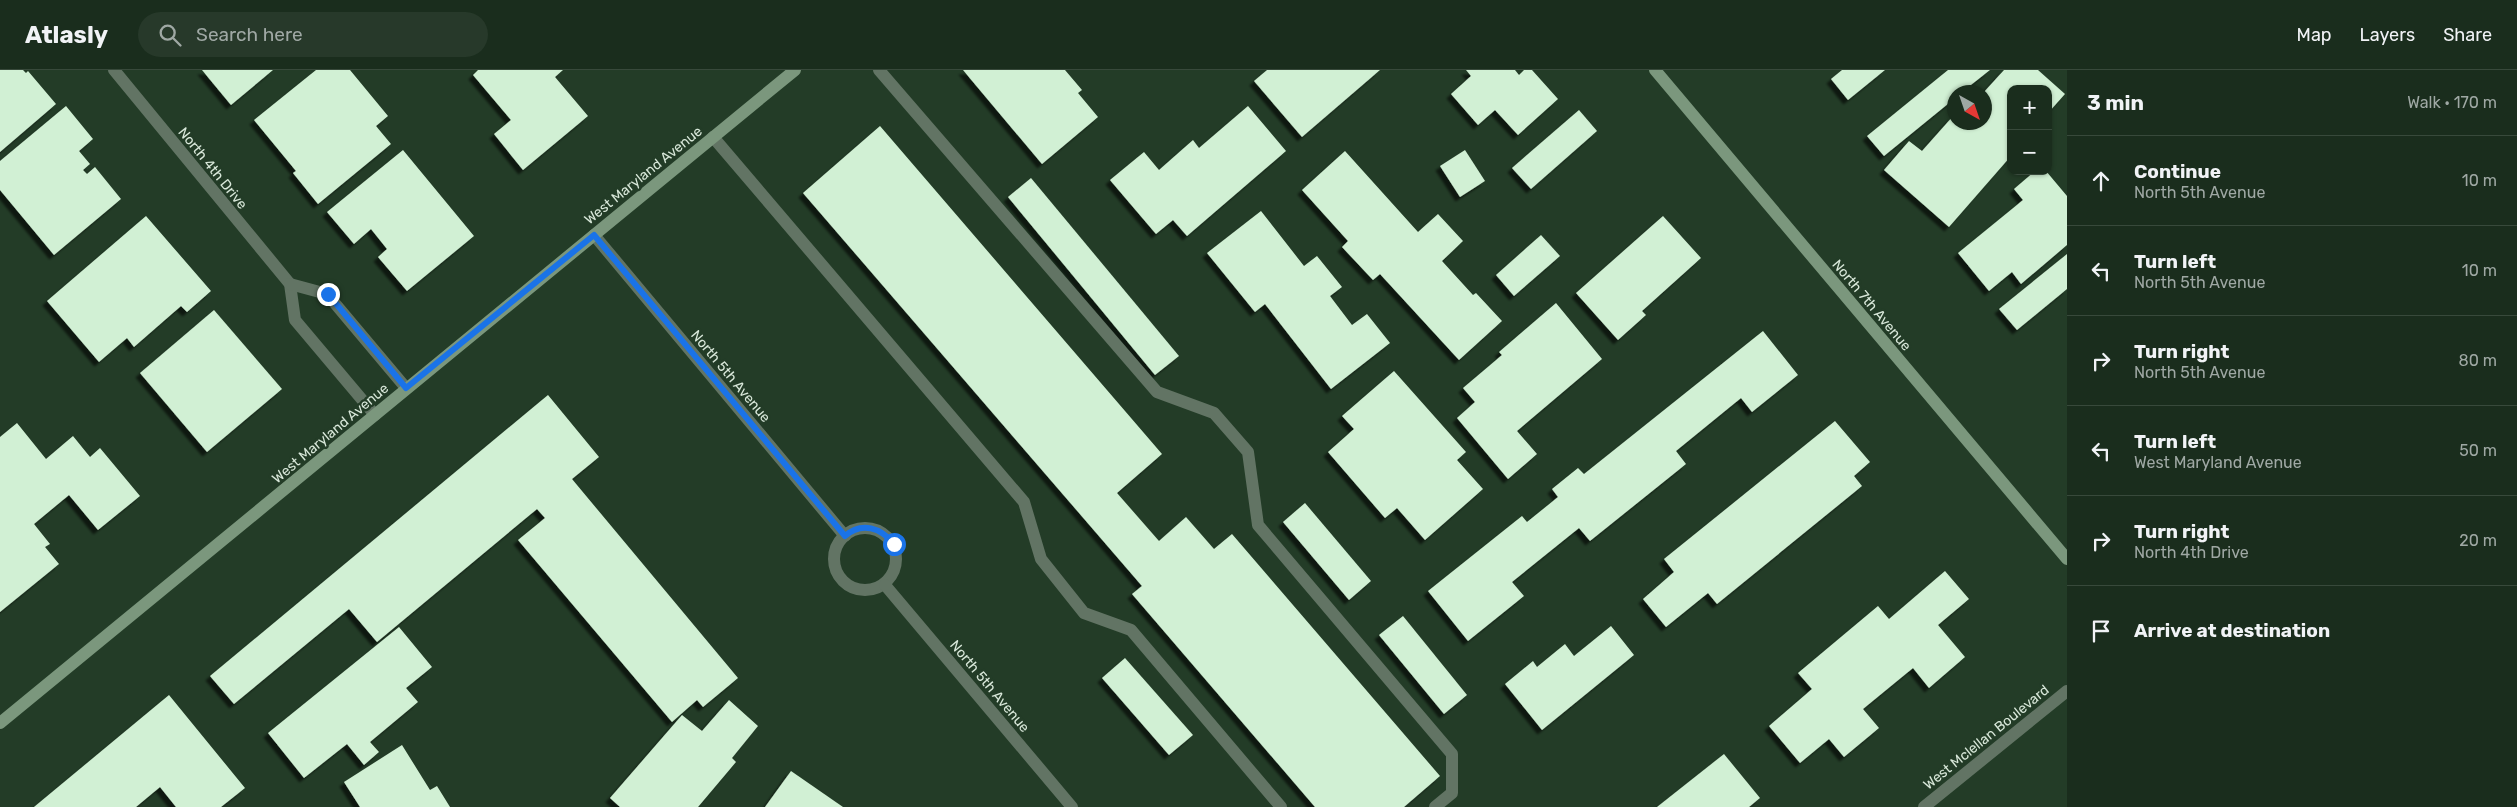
<!DOCTYPE html>
<meta charset="utf-8">
<style>
body{margin:0;font-family:Rubik,sans-serif;background:#27392a;color:#f1f3f6}
.controls{position:absolute;right:15px;top:15px;display:grid;overflow:hidden;border-radius:10px;box-shadow:0 1px 4px #0004}
.controls button{width:45px;height:45px;display:grid;place-items:center;padding:0;border:0;border-bottom:1px solid #38493b;background:#1a2d1d;color:#f1f3f6;font:25px sans-serif}
.compass{position:absolute;left:1947px;top:15px;width:45px;height:45px;border-radius:50%;background:#1a2d1d;box-shadow:0 1px 4px #0004;rotate:140deg}
.stop{position:absolute;width:15px;height:15px;margin:-11px;border:4px solid #1a73e8;border-radius:50%;background:#fff}
.stop.end{background:#1a73e8;border-color:#fff;box-shadow:0 1px 5px #0008}
.list{margin:0;padding:0;list-style:none}
h2{display:flex;justify-content:space-between;align-items:center;height:65px;margin:0;padding:0 20px;font-size:21px}
h2 small{font-size:16px;font-weight:400;color:#9fa8a4}
.list li{display:grid;grid-template-columns:32px 1fr auto;gap:15px;align-items:center;box-sizing:border-box;height:90px;padding:0 20px;border-top:1px solid #38493b}
.list b{display:block;font-size:19px;white-space:nowrap}
.list p{margin:0;font-size:16px;white-space:nowrap;color:#9fa8a4}
.list em{font-size:16px;font-style:normal;color:#9fa8a4}
.icon{flex:none;width:28px;height:28px;fill:none;stroke:currentColor;stroke-width:2;stroke-linecap:round;stroke-linejoin:round}
.map{position:relative;flex:none;width:2067px;height:737px;overflow:hidden}
header{display:flex;align-items:center;gap:30px;box-sizing:border-box;height:70px;padding:0 25px;background:#1a2d1d;border-bottom:1px solid #38493b}
header strong{font-size:24px}
nav{display:flex;gap:28px;margin-inline-start:auto;font-size:18px}
.search{width:350px;height:45px;background:#27392a;display:flex;align-items:center;gap:12px;box-sizing:border-box;padding:0 18px;border-radius:28px;color:#9fa8a4;font-size:19px}
main{display:flex}
aside{flex:1;background:#1a2d1d}
.map>svg:first-child{display:block}
.building{fill:#d1f0d4;filter:url(#shadow)}
.lines{fill:none;stroke-linecap:round;stroke-linejoin:round}
.lane{stroke:#627464;stroke-width:12}
.street{stroke:#627464;stroke-width:12}
.secondary{stroke:#7b977d;stroke-width:12}
.route{stroke:#1a73e8;stroke-width:6}
.labels{text-anchor:middle;stroke-width:5;stroke-linejoin:round;paint-order:stroke}
.street-label{font-size:14px;fill:#d9e8da;stroke:#233c27}
</style>
<header>
<strong>Atlasly</strong>
<div class="search"><svg class="icon" aria-label="search" viewBox="0 0 24 24"><circle cx="10" cy="10" r="6"/><path d="M15 15l6 6"/></svg>Search here</div>
<nav><a>Map</a><a>Layers</a><a>Share</a></nav>
</header>
<main>
<div class="map">
<svg width="2067" height="737" viewBox="0 0 2067 737">
<defs>
<filter id="shadow"><feDropShadow dx="-4.5" dy="4.5" stdDeviation="1" flood-color="#0009"/></filter>
</defs>
<rect width="100%" height="100%" fill="#233c27"/>
<g class="building">
<path d="M0,0H23L26,3L28,1L56,34L0,82Z"/>
<path d="M202,0H273L231,35Z"/>
<path d="M316,0H350L388,46L376,56L391,74L318,134L293,103L296,101L254,50Z"/>
<path d="M478,0H563L555,7L588,46L523,100L494,64L511,50L473,5Z"/>
<path d="M963,0H1065L1082,20L1078,23L1098,47L1042,94Z"/>
<path d="M1267,0H1380L1302,67L1254,11Z"/>
<path d="M1466,0H1515L1519,5L1524,0H1532L1558,29L1518,65L1495,40L1478,55L1451,24L1471,6Z"/>
<path d="M1842,0H1885L1848,30L1831,9Z"/>
<path d="M1948,0H1990L1962,22H1954V29L1884,86L1867,66Z"/>
<path d="M2004,0H2038L2065,24L2048,43V19H2011V86L1949,157L1884,100L1909,71L1922,81L1954,45V52H1984V22Z"/>
<path d="M66,36L93,69L79,81L90,94L83,100L87,104L95,97L121,129L54,185L0,120V91Z"/>
<path d="M1248,36L1286,81L1187,166L1173,150L1156,164L1110,110L1144,82L1159,100L1193,70L1199,78Z"/>
<path d="M1579,40L1597,61L1531,119L1512,98Z"/>
<path d="M880,56L1162,384L1117,423L1159,471L1186,447L1214,479L1232,464L1440,706L1404,737H1315L1132,524L1142,516L803,123Z"/>
<path d="M403,80L474,166L407,221L378,187L387,179L371,159L354,174L327,142Z"/>
<path d="M1465,80L1485,111L1460,127L1440,96Z"/>
<path d="M1345,81L1418,162L1438,144L1463,171L1442,191L1473,225L1476,223L1502,251L1459,290L1380,204L1373,210L1342,177L1348,171L1302,120Z"/>
<path d="M2035,101H2046L2067,126V175L2021,214L2012,202L1989,221L1958,183L2023,130L2014,119Z"/>
<path d="M1031,108L1179,286L1155,305L1008,127Z"/>
<path d="M1261,141L1304,196L1317,186L1342,217L1330,226L1352,255L1367,244L1390,273L1331,319L1265,234L1255,242L1207,183Z"/>
<path d="M146,146L211,221L187,242L181,236L134,277L127,268L99,292L47,231Z"/>
<path d="M1663,146L1701,188L1642,241L1646,245L1618,270L1576,223Z"/>
<path d="M1541,165L1560,186L1514,226L1496,205Z"/>
<path d="M2067,184V219L2017,260L1999,239Z"/>
<path d="M1556,233L1602,289L1517,361L1537,384L1508,409L1457,348L1475,332L1463,318L1502,285L1499,282Z"/>
<path d="M214,240L282,319L207,382L140,303Z"/>
<path d="M1763,261L1798,305L1752,342L1741,328L1676,381L1686,394L1590,471L1579,458L1512,512L1524,526L1468,571L1428,521L1522,446L1527,452L1558,427L1552,419L1578,398L1584,404Z"/>
<path d="M1394,301L1466,382L1457,390L1483,419L1425,470L1397,438L1385,448L1328,382L1354,359L1342,346Z"/>
<path d="M548,325L599,387L572,409L738,608L703,637L697,630L672,652L518,470L545,448L537,439L377,572L349,539L234,634L210,606Z"/>
<path d="M1835,351L1870,392L1854,406L1862,416L1717,534L1708,523L1666,557L1643,529L1674,502L1664,489Z"/>
<path d="M17,353L46,389L73,366L90,387L100,378L140,426L98,460L69,425L34,454L50,474L45,477L59,494L0,542V367Z"/>
<path d="M1305,433L1371,511L1349,530L1283,452Z"/>
<path d="M1945,501L1969,529L1938,555L1965,587L1929,618L1913,598L1863,639L1879,658L1844,687L1829,669L1800,693L1769,656L1812,619L1798,603L1878,536L1889,549Z"/>
<path d="M1403,546L1467,625L1444,644L1379,565Z"/>
<path d="M1611,556L1634,585L1542,660L1505,614L1533,591L1537,597L1565,574L1574,586Z"/>
<path d="M399,557L432,597L406,618L418,632L370,672L379,682L364,695L347,674L304,708L268,663Z"/>
<path d="M1125,588L1193,665L1169,685L1102,608Z"/>
<path d="M169,625L245,718L221,737H176L160,717L136,737H34Z"/>
<path d="M729,630L758,656L732,688L736,692L698,737H620L610,728L682,645L702,661Z"/>
<path d="M402,675L430,720L437,716L450,737H360L344,712Z"/>
<path d="M1724,684L1760,728L1749,737H1657Z"/>
<path d="M791,701L843,737H765Z"/>
</g>
<g class="lines">
<g class="lane">
<path d="M879,0L1157,322L1214,343L1248,382L1258,455L1452,684V723L1435,737"/>
<path d="M713,67L1024,432L1041,489L1084,543L1131,560L1281,737"/>
<path d="M594,165L845,466"/>
<circle cx="865" cy="489" r="31"/>
<path d="M885,515L1072,737"/>
</g>
<g class="street">
<path d="M114,0L290,214L295,250L375,345"/>
<path d="M290,214L327,224L406,318"/>
<path d="M1924,737L2067,621"/>
</g>
<g class="secondary">
<path d="M1655,0L2067,489"/>
<path d="M0,653L795,0"/>
</g>
</g>
<g class="lines">
<path class="route" d="M328,224L406,318L594,165L845,466C862,451 881,458 894,474"/>
</g>
<g class="labels">
<g class="street-label">
<text transform="translate(213 98) rotate(51)" y="5">North 4th Drive</text>
<text transform="translate(643 105) rotate(-39)" y="5">West Maryland Avenue</text>
<text transform="translate(1872 235) rotate(50)" y="5">North 7th Avenue</text>
<text transform="translate(731 306) rotate(50)" y="5">North 5th Avenue</text>
<text transform="translate(330 363) rotate(-40)" y="5">West Maryland Avenue</text>
<text transform="translate(990 616) rotate(50)" y="5">North 5th Avenue</text>
<text transform="translate(1986 667) rotate(-39)" y="5">West Mclellan Boulevard</text>
</g>
</g>
</svg>
<div class="controls">
<button>+</button>
<button>−</button>
</div>
<svg class="compass" viewBox="-18 -18 36 36"><path d="M0-13l5 13h-10z" fill="#e53935"/><path d="M0 13l5-13h-10z" fill="#9fa8a4"/></svg>
<div class="stop" style="left:894px;top:474px"></div>
<div class="stop end" style="left:328px;top:224px"></div>
</div>
<aside>
<h2>3 min<small>Walk · 170 m</small></h2>
<ul class="list">
<li><svg class="icon" aria-label="ahead" viewBox="0 0 24 24"><path d="M12 20V5M6 11l6-6 6 6"/></svg><div><b>Continue</b><p>North 5th Avenue</p></div><em>10 m</em></li>
<li><svg class="icon" aria-label="left" viewBox="0 0 24 24"><path d="M17 20v-9H6M10 6l-5 5 5 5"/></svg><div><b>Turn left</b><p>North 5th Avenue</p></div><em>10 m</em></li>
<li><svg class="icon" aria-label="right" viewBox="0 0 24 24"><path d="M7 20v-9h11M14 6l5 5-5 5"/></svg><div><b>Turn right</b><p>North 5th Avenue</p></div><em>80 m</em></li>
<li><svg class="icon" aria-label="left" viewBox="0 0 24 24"><path d="M17 20v-9H6M10 6l-5 5 5 5"/></svg><div><b>Turn left</b><p>West Maryland Avenue</p></div><em>50 m</em></li>
<li><svg class="icon" aria-label="right" viewBox="0 0 24 24"><path d="M7 20v-9h11M14 6l5 5-5 5"/></svg><div><b>Turn right</b><p>North 4th Drive</p></div><em>20 m</em></li>
<li><svg class="icon" aria-label="arrive" viewBox="0 0 24 24"><path d="M6 21V4h12l-3 4 3 4H6"/></svg><div><b>Arrive at destination</b></div></li>
</ul>
</aside>
</main>
